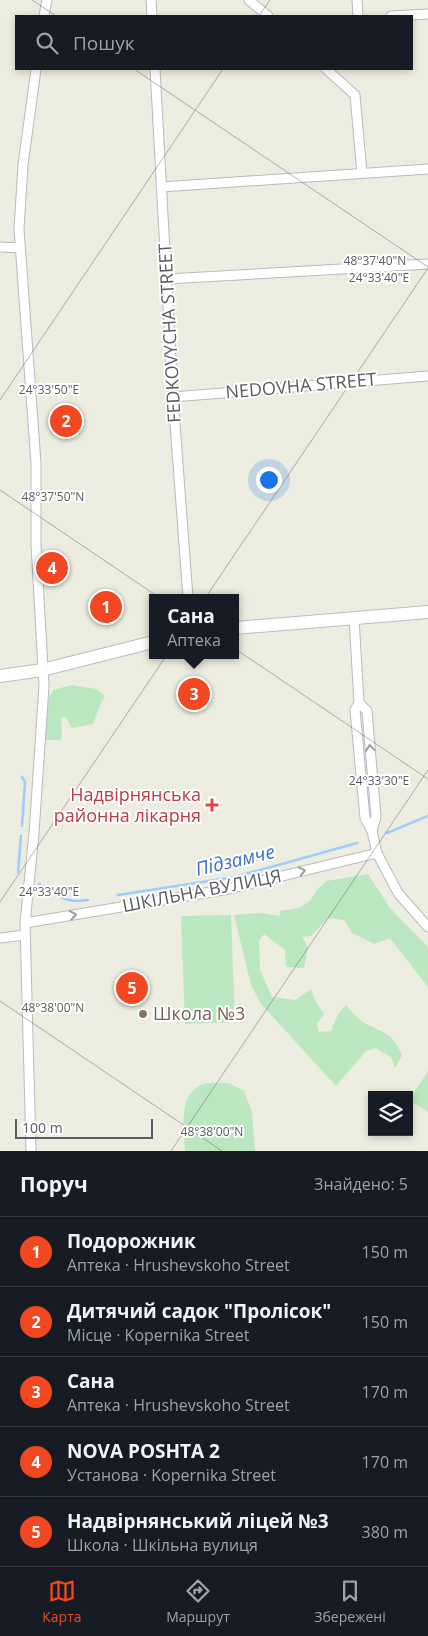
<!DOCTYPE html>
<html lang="uk">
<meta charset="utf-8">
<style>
body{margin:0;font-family:"Open Sans",sans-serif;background:#20242c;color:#f1f3f6}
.controls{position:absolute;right:15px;bottom:15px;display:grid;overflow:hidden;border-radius:0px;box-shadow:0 2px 8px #0003}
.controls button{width:45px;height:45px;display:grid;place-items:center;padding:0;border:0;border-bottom:1px solid #363941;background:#171b24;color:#f1f3f6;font:25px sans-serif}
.scale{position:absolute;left:15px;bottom:12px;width:138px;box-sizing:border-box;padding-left:5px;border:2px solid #595c62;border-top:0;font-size:14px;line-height:18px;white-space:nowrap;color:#595c62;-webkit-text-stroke:4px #fff;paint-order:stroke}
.you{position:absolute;left:268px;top:479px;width:18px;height:18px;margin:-12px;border:4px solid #fff;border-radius:50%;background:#1a73e8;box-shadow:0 0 0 8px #1a73e833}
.badge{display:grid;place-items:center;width:32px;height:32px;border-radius:50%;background:#f24822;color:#fff;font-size:16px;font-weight:700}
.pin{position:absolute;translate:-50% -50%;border:2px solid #fff;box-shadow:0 1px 5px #0006}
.popup{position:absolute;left:149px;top:594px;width:90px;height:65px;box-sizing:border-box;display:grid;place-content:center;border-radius:0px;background:#171b24;filter:drop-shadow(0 1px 4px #0005);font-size:16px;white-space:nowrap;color:#9ea1a6}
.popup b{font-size:19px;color:#f1f3f6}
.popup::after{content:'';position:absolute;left:50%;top:100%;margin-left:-10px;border:10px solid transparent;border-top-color:#171b24}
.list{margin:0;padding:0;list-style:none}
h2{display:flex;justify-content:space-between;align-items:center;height:65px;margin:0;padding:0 20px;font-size:21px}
h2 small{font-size:16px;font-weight:400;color:#9ea1a6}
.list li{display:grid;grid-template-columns:32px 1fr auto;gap:15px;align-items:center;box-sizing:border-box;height:70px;padding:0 20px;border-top:1px solid #363941}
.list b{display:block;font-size:19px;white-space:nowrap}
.list p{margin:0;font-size:16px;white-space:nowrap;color:#9ea1a6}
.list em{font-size:16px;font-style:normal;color:#9ea1a6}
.icon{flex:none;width:28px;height:28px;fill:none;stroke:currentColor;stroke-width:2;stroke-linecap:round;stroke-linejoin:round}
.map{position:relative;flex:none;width:428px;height:1151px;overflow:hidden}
.search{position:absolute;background:#171b24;box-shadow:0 2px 8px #0003;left:15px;right:15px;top:15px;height:55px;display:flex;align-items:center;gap:12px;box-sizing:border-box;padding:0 18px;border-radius:0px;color:#9ea1a6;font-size:19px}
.sheet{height:415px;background:#171b24}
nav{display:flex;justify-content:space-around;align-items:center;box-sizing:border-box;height:70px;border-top:1px solid #363941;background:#171b24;font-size:14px;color:#9ea1a6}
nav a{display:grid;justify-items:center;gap:2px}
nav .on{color:#f24822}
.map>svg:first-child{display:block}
.green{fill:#bbe7c0}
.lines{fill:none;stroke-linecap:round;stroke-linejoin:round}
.stream{stroke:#9fcbff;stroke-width:2.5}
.street-casing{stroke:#b8bac0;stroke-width:11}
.secondary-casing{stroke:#b9bcc3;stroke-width:14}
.street{stroke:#fff;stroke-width:9}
.secondary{stroke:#fff;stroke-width:12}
.oneway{stroke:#9b9da1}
.ticks{fill:none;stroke:#595c62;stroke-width:1;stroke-opacity:0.45}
.health-dot{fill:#e0444e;stroke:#fff;stroke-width:2}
.education-dot{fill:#8d6e63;stroke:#fff;stroke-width:2}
.labels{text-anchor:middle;stroke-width:4;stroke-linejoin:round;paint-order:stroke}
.street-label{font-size:18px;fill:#595c62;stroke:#fff}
.health-label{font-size:18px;fill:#be3a42;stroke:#fff;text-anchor:end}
.education-label{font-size:18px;fill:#785e54;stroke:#fff;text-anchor:start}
.water-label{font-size:19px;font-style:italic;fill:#3b71c8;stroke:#fff}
.ticks-label{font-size:12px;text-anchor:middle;fill:#595c62;stroke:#fff;stroke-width:4;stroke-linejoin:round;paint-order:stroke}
</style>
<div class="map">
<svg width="428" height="1151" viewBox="0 0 428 1151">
<rect width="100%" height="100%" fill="#edece0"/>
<g class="green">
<path d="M71,685L97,689L105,697L101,703L93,724L72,728L66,717L61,718L62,728L61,740H44L49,697L53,690Z"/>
<path d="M368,874L390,908L428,947V987L390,938L374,944L352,933L344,920L328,918L311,936L302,937L308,947L304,968L286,967L285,950L264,934L259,941L260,970L272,997L295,1000L311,989L316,1002L324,1014L317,1024L319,1032L331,1031L338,1014L346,1005C351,1010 355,1016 360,1020C380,1033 392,1030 402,1055L395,1068L391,1057L375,1048L366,1051L336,1086L261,1004L251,985L234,915L259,913L280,916V911L299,908L310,901L316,891L326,881Z"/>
<path d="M231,915L235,1022L185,1024L181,916Z"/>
<path d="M428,1071V1112L409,1100Z"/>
<path d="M229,1083L244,1091L252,1112L255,1151H185C184,1131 178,1095 201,1085C208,1082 221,1083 229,1083Z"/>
</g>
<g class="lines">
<g class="stream">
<path d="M22,826L25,782L22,777"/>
<path d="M387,833L428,816"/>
<path d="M18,872L21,836"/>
<path d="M39,884C59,895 64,904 88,900"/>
<path d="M118,895L235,877L357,843"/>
</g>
<g class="street-casing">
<g id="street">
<path d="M151,0L152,16"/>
<path d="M249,0L268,16"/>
<path d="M357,0L358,16"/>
<path d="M44,16L47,0"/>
<path d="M391,16L428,14"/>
<path d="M155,69L173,397L188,598"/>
<path d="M326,69L355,95L362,173"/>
<path d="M161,187L428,169"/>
<path d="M0,247L20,248"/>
<path d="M167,279L428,264"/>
<path d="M173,397L428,376"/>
<path d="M354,618L359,703L355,710L365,818L372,831L377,853L398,893L428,927"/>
<path d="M359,703L367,711L376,817L372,831"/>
<path d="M25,923L229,889L377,853"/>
<path d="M0,938L25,935"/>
<path d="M31,1151L25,923L34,833L44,686L36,545V463L19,229L23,165L36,69"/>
</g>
</g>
<g class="secondary-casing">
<g id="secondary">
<path d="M235,628L428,612"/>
<path d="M0,676L42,670L153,642"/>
</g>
</g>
<use href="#street" class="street"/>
<use href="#secondary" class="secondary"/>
</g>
<defs><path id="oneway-chevron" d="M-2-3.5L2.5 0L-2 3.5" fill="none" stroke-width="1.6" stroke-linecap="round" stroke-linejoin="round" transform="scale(1.25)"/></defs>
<g class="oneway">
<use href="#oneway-chevron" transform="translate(370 748) rotate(-95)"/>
<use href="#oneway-chevron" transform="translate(302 871) rotate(-13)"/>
<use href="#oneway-chevron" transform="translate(73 915) rotate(-10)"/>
</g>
<path class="ticks" d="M32,0L56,16M259,16L270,0M134,69L428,267M0,400L223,69M0,490L428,779M0,902L428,268M0,1001L222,1151M171,1151L428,770"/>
<path class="health-dot" d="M209.5 797.5h5v5h5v5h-5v5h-5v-5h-5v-5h5z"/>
<circle class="education-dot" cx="143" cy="1014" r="5"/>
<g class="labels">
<g class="street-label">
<text transform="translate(170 333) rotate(-93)" y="6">FEDKOVYCHA STREET</text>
<text transform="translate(301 386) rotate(-5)" y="6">NEDOVHA STREET</text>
<text transform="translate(202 891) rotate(-11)" y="6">ШКІЛЬНА ВУЛИЦЯ</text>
</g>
<g class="health-label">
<text x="201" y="801">Надвірнянська<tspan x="201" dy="21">районна лікарня</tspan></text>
</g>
<g class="education-label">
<text x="153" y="1020">Школа №3</text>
</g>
<g class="water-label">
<text transform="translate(235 860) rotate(-13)" y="7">Підзамче</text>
</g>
</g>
<g class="ticks-label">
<text x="375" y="265">48°37'40"N</text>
<text x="379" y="282">24°33'40"E</text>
<text x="49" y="394">24°33'50"E</text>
<text x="53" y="501">48°37'50"N</text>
<text x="379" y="785">24°33'30"E</text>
<text x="49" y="896">24°33'40"E</text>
<text x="53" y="1012">48°38'00"N</text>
<text x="212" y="1136">48°38'00"N</text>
</g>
</svg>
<div class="controls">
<button><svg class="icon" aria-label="layers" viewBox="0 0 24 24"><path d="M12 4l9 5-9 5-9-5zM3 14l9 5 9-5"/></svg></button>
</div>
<div class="scale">100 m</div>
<div class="you"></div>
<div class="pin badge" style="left:106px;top:607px">1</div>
<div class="pin badge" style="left:66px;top:421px">2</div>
<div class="pin badge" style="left:194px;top:694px">3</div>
<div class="popup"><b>Сана</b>Аптека</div>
<div class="pin badge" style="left:52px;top:568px">4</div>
<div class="pin badge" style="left:132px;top:988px">5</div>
<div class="search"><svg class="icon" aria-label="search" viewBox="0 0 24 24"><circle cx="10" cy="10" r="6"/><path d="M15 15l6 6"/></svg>Пошук</div>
</div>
<section class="sheet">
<h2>Поруч<small>Знайдено: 5</small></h2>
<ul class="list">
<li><span class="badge">1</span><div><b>Подорожник</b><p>Аптека · Hrushevskoho Street</p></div><em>150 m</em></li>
<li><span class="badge">2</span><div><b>Дитячий садок &quot;Пролісок&quot;</b><p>Місце · Kopernika Street</p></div><em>150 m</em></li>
<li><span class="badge">3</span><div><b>Сана</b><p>Аптека · Hrushevskoho Street</p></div><em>170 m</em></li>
<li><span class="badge">4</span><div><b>NOVA POSHTA 2</b><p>Установа · Kopernika Street</p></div><em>170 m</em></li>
<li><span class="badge">5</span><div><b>Надвірнянський ліцей №3</b><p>Школа · Шкільна вулиця</p></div><em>380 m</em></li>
</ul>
</section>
<nav>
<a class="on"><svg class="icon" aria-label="map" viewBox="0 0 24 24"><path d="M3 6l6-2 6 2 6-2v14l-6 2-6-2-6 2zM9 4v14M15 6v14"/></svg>Карта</a>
<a><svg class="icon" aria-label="directions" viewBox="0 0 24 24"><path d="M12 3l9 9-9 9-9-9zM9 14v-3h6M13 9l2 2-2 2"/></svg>Маршрут</a>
<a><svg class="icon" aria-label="saved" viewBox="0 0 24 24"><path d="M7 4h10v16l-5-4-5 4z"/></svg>Збережені</a>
</nav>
